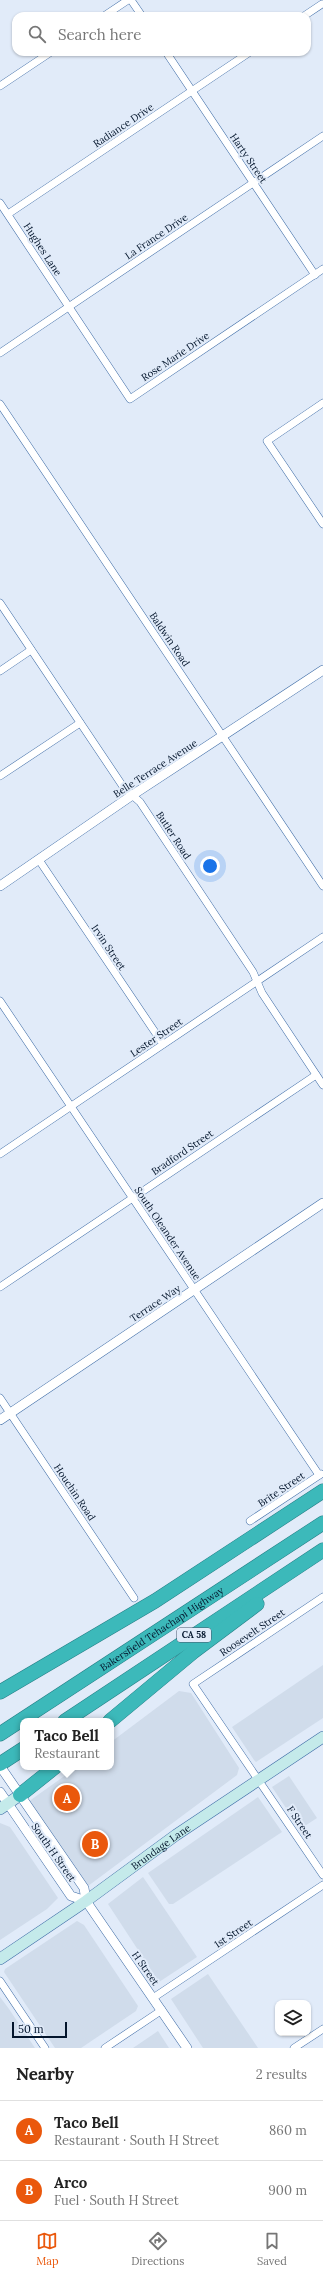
<!DOCTYPE html>
<meta charset="utf-8">
<style>
body{margin:0;font-family:Lora,serif;background:#f6f6f6;color:#222}
.controls{position:absolute;right:12px;bottom:12px;display:grid;overflow:hidden;border-radius:8px;box-shadow:0 1px 3px #0004}
.controls button{width:36px;height:36px;display:grid;place-items:center;padding:0;border:0;border-bottom:1px solid #e0e0e0;background:#fff;color:#222;font:20px sans-serif}
.scale{position:absolute;left:12px;bottom:10px;width:55px;box-sizing:border-box;padding-left:4px;border:2px solid #03152c;border-top:0;font-size:11px;line-height:14px;white-space:nowrap;color:#03152c;-webkit-text-stroke:3px #e1ebf9;paint-order:stroke}
.you{position:absolute;left:210px;top:866px;width:14px;height:14px;margin:-10px;border:3px solid #fff;border-radius:50%;background:#1a73e8;box-shadow:0 0 0 6px #1a73e833}
.badge{display:grid;place-items:center;width:26px;height:26px;border-radius:50%;background:#ea580c;color:#fff;font-size:13px;font-weight:700}
.pin{position:absolute;translate:-50% -50%;border:2px solid #fff;box-shadow:0 1px 4px #0006}
.popup{position:absolute;left:20px;top:1718px;width:94px;height:52px;box-sizing:border-box;display:grid;place-content:center;border-radius:8px;background:#fff;filter:drop-shadow(0 1px 3px #0005);font-size:13px;white-space:nowrap;color:#767676}
.popup b{font-size:15px;color:#222}
.popup::after{content:'';position:absolute;left:50%;top:100%;margin-left:-8px;border:8px solid transparent;border-top-color:#fff}
.list{margin:0;padding:0;list-style:none}
h2{display:flex;justify-content:space-between;align-items:center;height:52px;margin:0;padding:0 16px;font-size:17px}
h2 small{font-size:13px;font-weight:400;color:#767676}
.list li{display:grid;grid-template-columns:26px 1fr auto;gap:12px;align-items:center;box-sizing:border-box;height:60px;padding:0 16px;border-top:1px solid #e0e0e0}
.list b{display:block;font-size:15px;white-space:nowrap}
.list p{margin:0;font-size:13px;white-space:nowrap;color:#767676}
.list em{font-size:13px;font-style:normal;color:#767676}
.icon{flex:none;width:22px;height:22px;fill:none;stroke:currentColor;stroke-width:2;stroke-linecap:round;stroke-linejoin:round}
.map{position:relative;flex:none;width:323px;height:2048px;overflow:hidden}
.search{position:absolute;background:#fff;box-shadow:0 1px 3px #0004;left:12px;right:12px;top:12px;height:44px;display:flex;align-items:center;gap:10px;box-sizing:border-box;padding:0 14px;border-radius:12px;color:#767676;font-size:15px}
.sheet{height:172px;background:#fff}
nav{display:flex;justify-content:space-around;align-items:center;box-sizing:border-box;height:56px;border-top:1px solid #e0e0e0;background:#fff;font-size:11px;color:#767676}
nav a{display:grid;justify-items:center;gap:2px}
nav .on{color:#ea580c}
.map>svg:first-child{display:block}
.built{fill:#d0dceb}
.lines{fill:none;stroke-linecap:round;stroke-linejoin:round}
.minor-casing{stroke:#3d6ba6;stroke-width:8}
.tertiary-casing{stroke:#3d6ba6;stroke-width:10}
.secondary-casing{stroke:#3d6ba6;stroke-width:12}
.motorway-casing{stroke:#288088;stroke-width:15}
.minor{stroke:#fff;stroke-width:7}
.tertiary{stroke:#fff;stroke-width:9}
.secondary{stroke:#c4eaea;stroke-width:11}
.motorway{stroke:#3cb9ba;stroke-width:14}
.labels{text-anchor:middle;stroke-width:4;stroke-linejoin:round;paint-order:stroke}
.shield{fill:#e1ebf9;stroke:#46556a;stroke-width:1}
.shield-label{font-size:9px;font-weight:bold;fill:#03152c}
.street-label{font-size:10px;fill:#03152c;stroke:#e1ebf9}
</style>
<div class="map">
<svg width="323" height="2048" viewBox="0 0 323 2048">
<rect width="100%" height="100%" fill="#e1ebf9"/>
<g class="built">
<path d="M323,1665V1718L256,1762L254,1760L232,1727Z"/>
<path d="M179,1691L191,1693L239,1768L237,1775L84,1889L28,1802L77,1767H111V1742Z"/>
<path d="M289,1776L317,1818L300,1829L272,1787Z"/>
<path d="M258,1797L282,1832L173,1904H169L148,1873Z"/>
<path d="M0,1823L10,1827L58,1898L47,1909L0,1940Z"/>
<path d="M143,1877L197,1957L159,1982L108,1904Z"/>
<path d="M77,1921L84,1925L138,2006L136,2011L81,2048H55L4,1972L5,1969Z"/>
<path d="M208,1974L258,2048H203L171,1999Z"/>
<path d="M0,1997L9,2009L35,2048H0Z"/>
<path d="M158,2031L169,2048H133Z"/>
</g>
<g class="lines">
<g class="minor-casing">
<g id="minor">
<path d="M131,0L142,16"/>
<path d="M104,16L128,0"/>
<path d="M304,16L322,4"/>
<path d="M166,52L315,275"/>
<path d="M0,86L51,52"/>
<path d="M0,203L130,399L323,269"/>
<path d="M8,214L250,52"/>
<path d="M0,353L323,136"/>
<path d="M323,403L267,441L323,524"/>
<path d="M0,404L323,886"/>
<path d="M0,603L124,788L140,802L253,972L262,993L323,1085"/>
<path d="M0,671L31,650"/>
<path d="M0,776L80,723"/>
<path d="M39,860L163,1044"/>
<path d="M0,1001L319,1475"/>
<path d="M0,1154L323,937"/>
<path d="M0,1287L316,1075"/>
<path d="M0,1398L134,1598"/>
<path d="M250,1521L321,1474"/>
<path d="M323,1597L193,1684L323,1875"/>
<path d="M0,1981L45,2048"/>
<path d="M153,1998L323,1885"/>
<path d="M105,2048L162,2010"/>
<path d="M294,2048L323,2029"/>
</g>
</g>
<g class="tertiary-casing">
<g id="tertiary">
<path d="M0,886L131,796L323,670"/>
<path d="M0,1420L323,1203"/>
<path d="M0,1766L84,1888L86,1901L187,2048"/>
<path d="M0,1792L71,1896L86,1901"/>
</g>
</g>
<g class="secondary-casing">
<g id="secondary">
<path d="M0,1809L20,1795"/>
<path id="s1" d="M0,1959L86,1901L176,1835L323,1737"/>
</g>
</g>
<g class="motorway-casing">
<g id="motorway">
<path d="M0,1692L155,1601L323,1491"/>
<path d="M65,1721L323,1550"/>
<path d="M110,1721L193,1652L257,1604"/>
<path id="s2" d="M0,1734L323,1523"/>
<path d="M0,1764L23,1749"/>
<path d="M20,1795L55,1767"/>
</g>
</g>
<use href="#minor" class="minor"/>
<use href="#tertiary" class="tertiary"/>
<use href="#secondary" class="secondary"/>
<use href="#motorway" class="motorway"/>
</g>
<g class="labels">
<rect class="shield" x="177" y="1628" width="34" height="14" rx="3"/>
<g class="shield-label">
<text x="194" y="1638">CA 58</text>
</g>
<g class="street-label">
<text transform="translate(123 125) rotate(-34)" y="4">Radiance Drive</text>
<text transform="translate(249 158) rotate(56)" y="4">Harty Street</text>
<text transform="translate(156 236) rotate(-34)" y="4">La France Drive</text>
<text transform="translate(43 249) rotate(57)" y="4">Hughes Lane</text>
<text transform="translate(175 356) rotate(-34)" y="4">Rose Marie Drive</text>
<text transform="translate(170 639) rotate(56)" y="4">Baldwin Road</text>
<text transform="translate(155 768) rotate(-33)" y="4">Belle Terrace Avenue</text>
<text transform="translate(174 835) rotate(57)" y="4">Butler Road</text>
<text transform="translate(109 947) rotate(56)" y="4">Irvin Street</text>
<text transform="translate(156 1037) rotate(-34)" y="4">Lester Street</text>
<text transform="translate(182 1152) rotate(-34)" y="4">Bradford Street</text>
<text transform="translate(168 1233) rotate(56)" y="4">South Oleander Avenue</text>
<text transform="translate(155 1303) rotate(-34)" y="4">Terrace Way</text>
<text transform="translate(281 1489) rotate(-34)" y="4">Brite Street</text>
<text transform="translate(75 1492) rotate(56)" y="4">Houchin Road</text>
<text dy="4" stroke="none"><textPath href="#s2" startOffset="193">Bakersfield Tehachapi Highway</textPath></text>
<text transform="translate(252 1632) rotate(-34)" y="4">Roosevelt Street</text>
<text transform="translate(300 1822) rotate(56)" y="4">F Street</text>
<text dy="4" stroke="none"><textPath href="#s1" startOffset="196">Brundage Lane</textPath></text>
<text transform="translate(54 1852) rotate(55)" y="4">South H Street</text>
<text transform="translate(233 1933) rotate(-34)" y="4">1st Street</text>
<text transform="translate(146 1968) rotate(55)" y="4">H Street</text>
</g>
</g>
</svg>
<div class="controls">
<button><svg class="icon" aria-label="layers" viewBox="0 0 24 24"><path d="M12 4l9 5-9 5-9-5zM3 14l9 5 9-5"/></svg></button>
</div>
<div class="scale">50 m</div>
<div class="you"></div>
<div class="pin badge" style="left:67px;top:1798px">A</div>
<div class="popup"><b>Taco Bell</b>Restaurant</div>
<div class="pin badge" style="left:95px;top:1844px">B</div>
<div class="search"><svg class="icon" aria-label="search" viewBox="0 0 24 24"><circle cx="10" cy="10" r="6"/><path d="M15 15l6 6"/></svg>Search here</div>
</div>
<section class="sheet">
<h2>Nearby<small>2 results</small></h2>
<ul class="list">
<li><span class="badge">A</span><div><b>Taco Bell</b><p>Restaurant · South H Street</p></div><em>860 m</em></li>
<li><span class="badge">B</span><div><b>Arco</b><p>Fuel · South H Street</p></div><em>900 m</em></li>
</ul>
</section>
<nav>
<a class="on"><svg class="icon" aria-label="map" viewBox="0 0 24 24"><path d="M3 6l6-2 6 2 6-2v14l-6 2-6-2-6 2zM9 4v14M15 6v14"/></svg>Map</a>
<a><svg class="icon" aria-label="directions" viewBox="0 0 24 24"><path d="M12 3l9 9-9 9-9-9zM9 14v-3h6M13 9l2 2-2 2"/></svg>Directions</a>
<a><svg class="icon" aria-label="saved" viewBox="0 0 24 24"><path d="M7 4h10v16l-5-4-5 4z"/></svg>Saved</a>
</nav>
